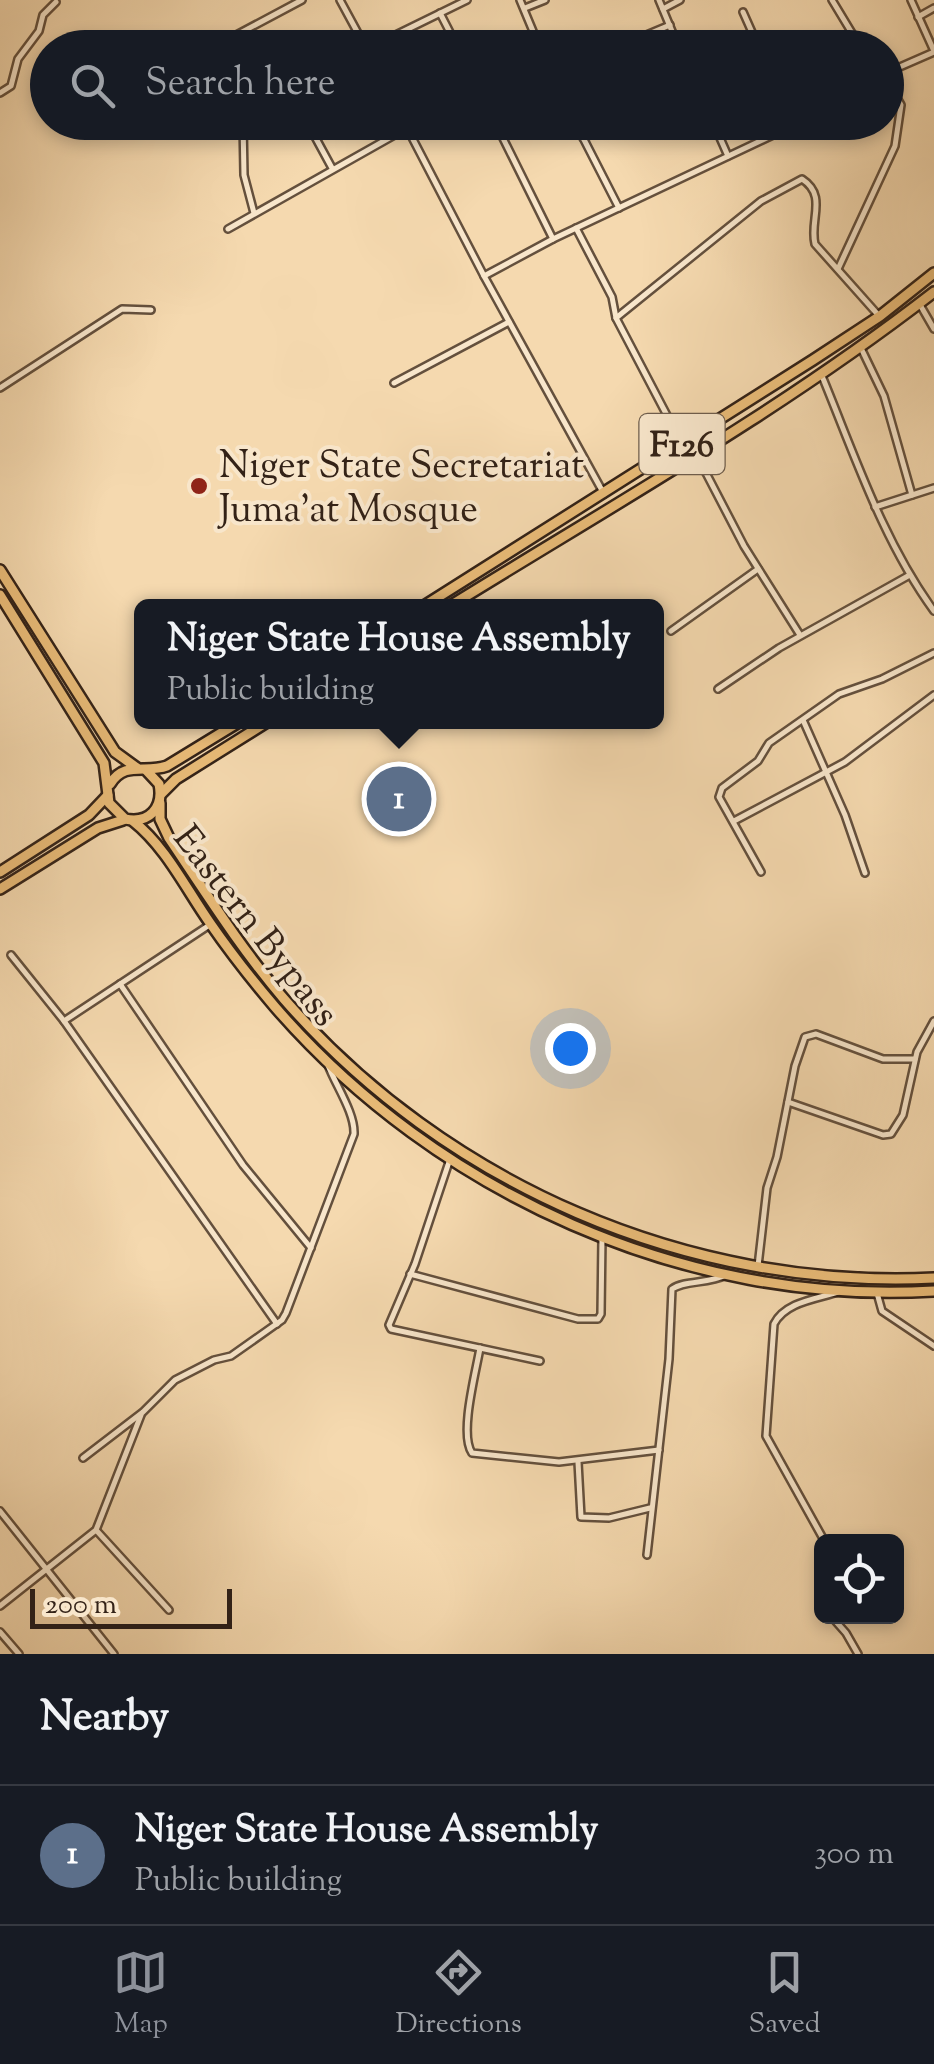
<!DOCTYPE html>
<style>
body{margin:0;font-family:"Sorts Mill Goudy",serif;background:#20242c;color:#f1f3f6}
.controls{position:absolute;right:30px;bottom:30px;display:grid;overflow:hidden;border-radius:15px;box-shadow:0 5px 15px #0003}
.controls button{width:90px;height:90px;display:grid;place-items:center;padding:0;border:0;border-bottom:2px solid #363941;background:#171b24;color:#f1f3f6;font:50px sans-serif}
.scale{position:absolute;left:30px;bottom:25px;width:202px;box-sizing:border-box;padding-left:10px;border:5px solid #332217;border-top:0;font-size:28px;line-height:35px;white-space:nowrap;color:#332217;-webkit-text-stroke:8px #f8e6cb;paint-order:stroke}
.you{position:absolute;left:570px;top:1048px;width:35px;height:35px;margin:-25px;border:8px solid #fff;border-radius:50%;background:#1a73e8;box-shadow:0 0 0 15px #1a73e833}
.badge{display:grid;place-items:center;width:65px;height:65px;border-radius:50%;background:#8c9099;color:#fff;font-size:32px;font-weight:700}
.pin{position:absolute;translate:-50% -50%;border:5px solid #fff;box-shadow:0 2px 10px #0006}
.popup{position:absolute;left:134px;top:599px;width:530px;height:130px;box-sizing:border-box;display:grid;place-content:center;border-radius:15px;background:#171b24;filter:drop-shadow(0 2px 8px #0005);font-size:32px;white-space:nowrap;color:#9ea1a6}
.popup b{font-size:38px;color:#f1f3f6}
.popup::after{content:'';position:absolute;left:50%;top:100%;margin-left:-20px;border:20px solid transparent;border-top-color:#171b24}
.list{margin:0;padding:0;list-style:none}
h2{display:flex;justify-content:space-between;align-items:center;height:130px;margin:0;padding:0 40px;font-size:42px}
h2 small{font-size:32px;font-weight:400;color:#9ea1a6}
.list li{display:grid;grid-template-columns:65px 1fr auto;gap:30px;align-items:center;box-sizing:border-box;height:140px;padding:0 40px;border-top:2px solid #363941}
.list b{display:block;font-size:38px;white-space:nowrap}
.list p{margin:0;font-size:32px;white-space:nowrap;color:#9ea1a6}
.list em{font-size:32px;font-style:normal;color:#9ea1a6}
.icon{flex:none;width:55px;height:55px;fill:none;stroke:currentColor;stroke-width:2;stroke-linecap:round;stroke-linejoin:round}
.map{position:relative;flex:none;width:934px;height:1654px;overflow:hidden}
.search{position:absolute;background:#171b24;box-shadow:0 5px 15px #0003;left:30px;right:30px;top:30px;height:110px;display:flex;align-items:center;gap:25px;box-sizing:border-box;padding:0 35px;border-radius:55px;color:#9ea1a6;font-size:38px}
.sheet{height:270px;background:#171b24}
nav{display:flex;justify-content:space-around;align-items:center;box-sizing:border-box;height:140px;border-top:2px solid #363941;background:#171b24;font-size:28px;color:#9ea1a6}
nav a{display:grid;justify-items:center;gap:5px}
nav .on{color:#8c9099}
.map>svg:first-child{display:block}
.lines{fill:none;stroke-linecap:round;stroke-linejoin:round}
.street-casing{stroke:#64503d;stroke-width:10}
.primary-casing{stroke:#332217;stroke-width:14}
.street{stroke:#f8e6cb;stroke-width:5}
.primary{stroke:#eabc78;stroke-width:9}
.poi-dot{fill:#8f2418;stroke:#f8e6cb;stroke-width:4}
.labels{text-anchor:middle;stroke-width:8;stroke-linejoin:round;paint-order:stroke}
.shield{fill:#f8e6cb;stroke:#6e5d4d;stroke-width:2.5}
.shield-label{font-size:35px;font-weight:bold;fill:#332217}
.poi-label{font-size:38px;fill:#332217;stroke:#f8e6cb;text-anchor:start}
.street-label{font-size:38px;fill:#332217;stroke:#f8e6cb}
</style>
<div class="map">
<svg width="934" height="1654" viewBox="0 0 934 1654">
<rect width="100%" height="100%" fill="#f5d9af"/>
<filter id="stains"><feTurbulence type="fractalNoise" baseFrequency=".002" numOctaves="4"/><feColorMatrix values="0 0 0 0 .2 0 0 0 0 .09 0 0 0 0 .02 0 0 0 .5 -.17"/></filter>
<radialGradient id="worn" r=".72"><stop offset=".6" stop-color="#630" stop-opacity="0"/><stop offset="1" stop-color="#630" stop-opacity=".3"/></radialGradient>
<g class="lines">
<g class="street-casing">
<g id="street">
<path d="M340,0L366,48"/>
<path d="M520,0L540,48"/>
<path d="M659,0L679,48"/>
<path d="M832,0L861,48"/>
<path d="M911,0L934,51"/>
<path d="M525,8L545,0"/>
<path d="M663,9L680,0"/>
<path d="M743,12L759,48"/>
<path d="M440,13L458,48"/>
<path d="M918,17L934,8"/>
<path d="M212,48L302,0"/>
<path d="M369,48L467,0"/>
<path d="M615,48L670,25"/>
<path d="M886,73L934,52"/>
<path d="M0,93L11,86L18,59L39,31L43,15L56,2"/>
<path d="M243,122L244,175L254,213"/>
<path d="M307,122L332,168"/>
<path d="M404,122L484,276L604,494"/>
<path d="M495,122L553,239"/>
<path d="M575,122L619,208"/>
<path d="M713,122L728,156"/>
<path d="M583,138L619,122"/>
<path d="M576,228L612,297L616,318L682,444"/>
<path d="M228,229L407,128"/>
<path d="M838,269L895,146L901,105L886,78"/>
<path d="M484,276L553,239L790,127L792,122"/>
<path d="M919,303L934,329"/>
<path d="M616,318L761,201L802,179C828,196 809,220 815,244L880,317"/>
<path d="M860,346L884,396L912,495"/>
<path d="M822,376C855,456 883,541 934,611"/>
<path d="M394,383L509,322"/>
<path d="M0,388L122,309L151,310"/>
<path d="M680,465L705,471L744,546L800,635"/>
<path d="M875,507L934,488"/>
<path d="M671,631L758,569"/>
<path d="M718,689L779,648L908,576"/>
<path d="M803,720L845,815L865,873"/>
<path d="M734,821L845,762L934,695"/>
<path d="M761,872L719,797L722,788L758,761L769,743L839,694L882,679L934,653"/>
<path d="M11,955L64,1021L277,1324"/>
<path d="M120,984L243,1165L311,1248"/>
<path d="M64,1021L211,924"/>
<path d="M788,1102L883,1135L891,1134L903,1115L917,1052L934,1021"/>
<path d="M450,1159L415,1264L389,1325L391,1329L540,1361"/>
<path d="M758,1266L767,1188L777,1157L795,1066L805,1037L816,1034L883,1059H915"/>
<path d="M410,1274L578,1319H598L601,1314L602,1237"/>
<path d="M877,1293L882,1311L934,1346"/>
<path d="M480,1348C476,1372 459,1434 472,1453L559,1462L659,1450"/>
<path d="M83,1458L143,1412L175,1380L214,1360L231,1356L282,1320L286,1313L354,1134C355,1113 336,1086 328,1065"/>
<path d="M578,1462L581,1517L609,1518L650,1508"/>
<path d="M0,1511L114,1654"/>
<path d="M96,1530L169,1610"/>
<path d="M825,1542L766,1436L774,1324C785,1302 816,1299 838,1292"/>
<path d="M647,1555L669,1359L672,1289C685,1280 708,1284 726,1275"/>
<path d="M0,1606L96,1530L141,1415"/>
<path d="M831,1616L846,1633L858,1654"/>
<path d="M0,1632L19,1654"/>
</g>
</g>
<g class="primary-casing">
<g id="primary">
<path d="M0,570L115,752L137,768"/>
<path d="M0,595L104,763L109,803L125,819C149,824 164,808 159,784L146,770"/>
<path d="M424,606L813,360L880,316L934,273"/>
<path d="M450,606C613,505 782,410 934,292"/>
<path d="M110,784C125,760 145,774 167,766L239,722"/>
<path d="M161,794L176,779L267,722"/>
<path d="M160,803V819L169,838C206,893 241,949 284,999C446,1185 688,1290 934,1278"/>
<path d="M133,821C166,847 186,889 210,923C230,952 252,980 275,1007C437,1194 686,1306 934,1291"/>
<path d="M0,872L89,815L108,795"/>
<path d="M0,889L98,828L123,820"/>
</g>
</g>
<use href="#street" class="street"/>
<use href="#primary" class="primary"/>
</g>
<circle class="poi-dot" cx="199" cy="486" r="10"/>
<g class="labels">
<rect class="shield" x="639.5" y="414" width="85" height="60" rx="8"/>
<g class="shield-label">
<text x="682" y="456">F126</text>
</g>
<g class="poi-label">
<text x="219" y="477">Niger State Secretariat<tspan x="219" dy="44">Juma'at Mosque</tspan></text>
</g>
<g class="street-label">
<text transform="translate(257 925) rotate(52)" y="13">Eastern Bypass</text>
</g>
</g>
<rect width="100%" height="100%" filter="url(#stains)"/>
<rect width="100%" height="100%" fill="url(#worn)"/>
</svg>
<div class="controls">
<button><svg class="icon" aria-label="locate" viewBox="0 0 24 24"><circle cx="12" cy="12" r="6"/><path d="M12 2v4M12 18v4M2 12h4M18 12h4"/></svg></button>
</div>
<div class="scale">200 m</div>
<div class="you"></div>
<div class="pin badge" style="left:399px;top:799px;background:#5c6f8a">1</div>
<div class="popup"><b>Niger State House Assembly</b>Public building</div>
<div class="search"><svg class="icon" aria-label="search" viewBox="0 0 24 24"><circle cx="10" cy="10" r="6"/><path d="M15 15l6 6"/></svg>Search here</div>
</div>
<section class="sheet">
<h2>Nearby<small></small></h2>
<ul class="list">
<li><span class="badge" style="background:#5c6f8a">1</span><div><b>Niger State House Assembly</b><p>Public building</p></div><em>300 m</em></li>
</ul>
</section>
<nav>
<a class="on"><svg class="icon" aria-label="map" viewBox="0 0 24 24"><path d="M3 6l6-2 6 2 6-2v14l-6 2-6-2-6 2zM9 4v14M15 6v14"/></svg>Map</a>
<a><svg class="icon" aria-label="directions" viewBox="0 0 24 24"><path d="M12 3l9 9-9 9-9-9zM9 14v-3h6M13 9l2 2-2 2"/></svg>Directions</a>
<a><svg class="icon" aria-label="saved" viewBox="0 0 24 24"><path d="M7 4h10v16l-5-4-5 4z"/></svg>Saved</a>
</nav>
